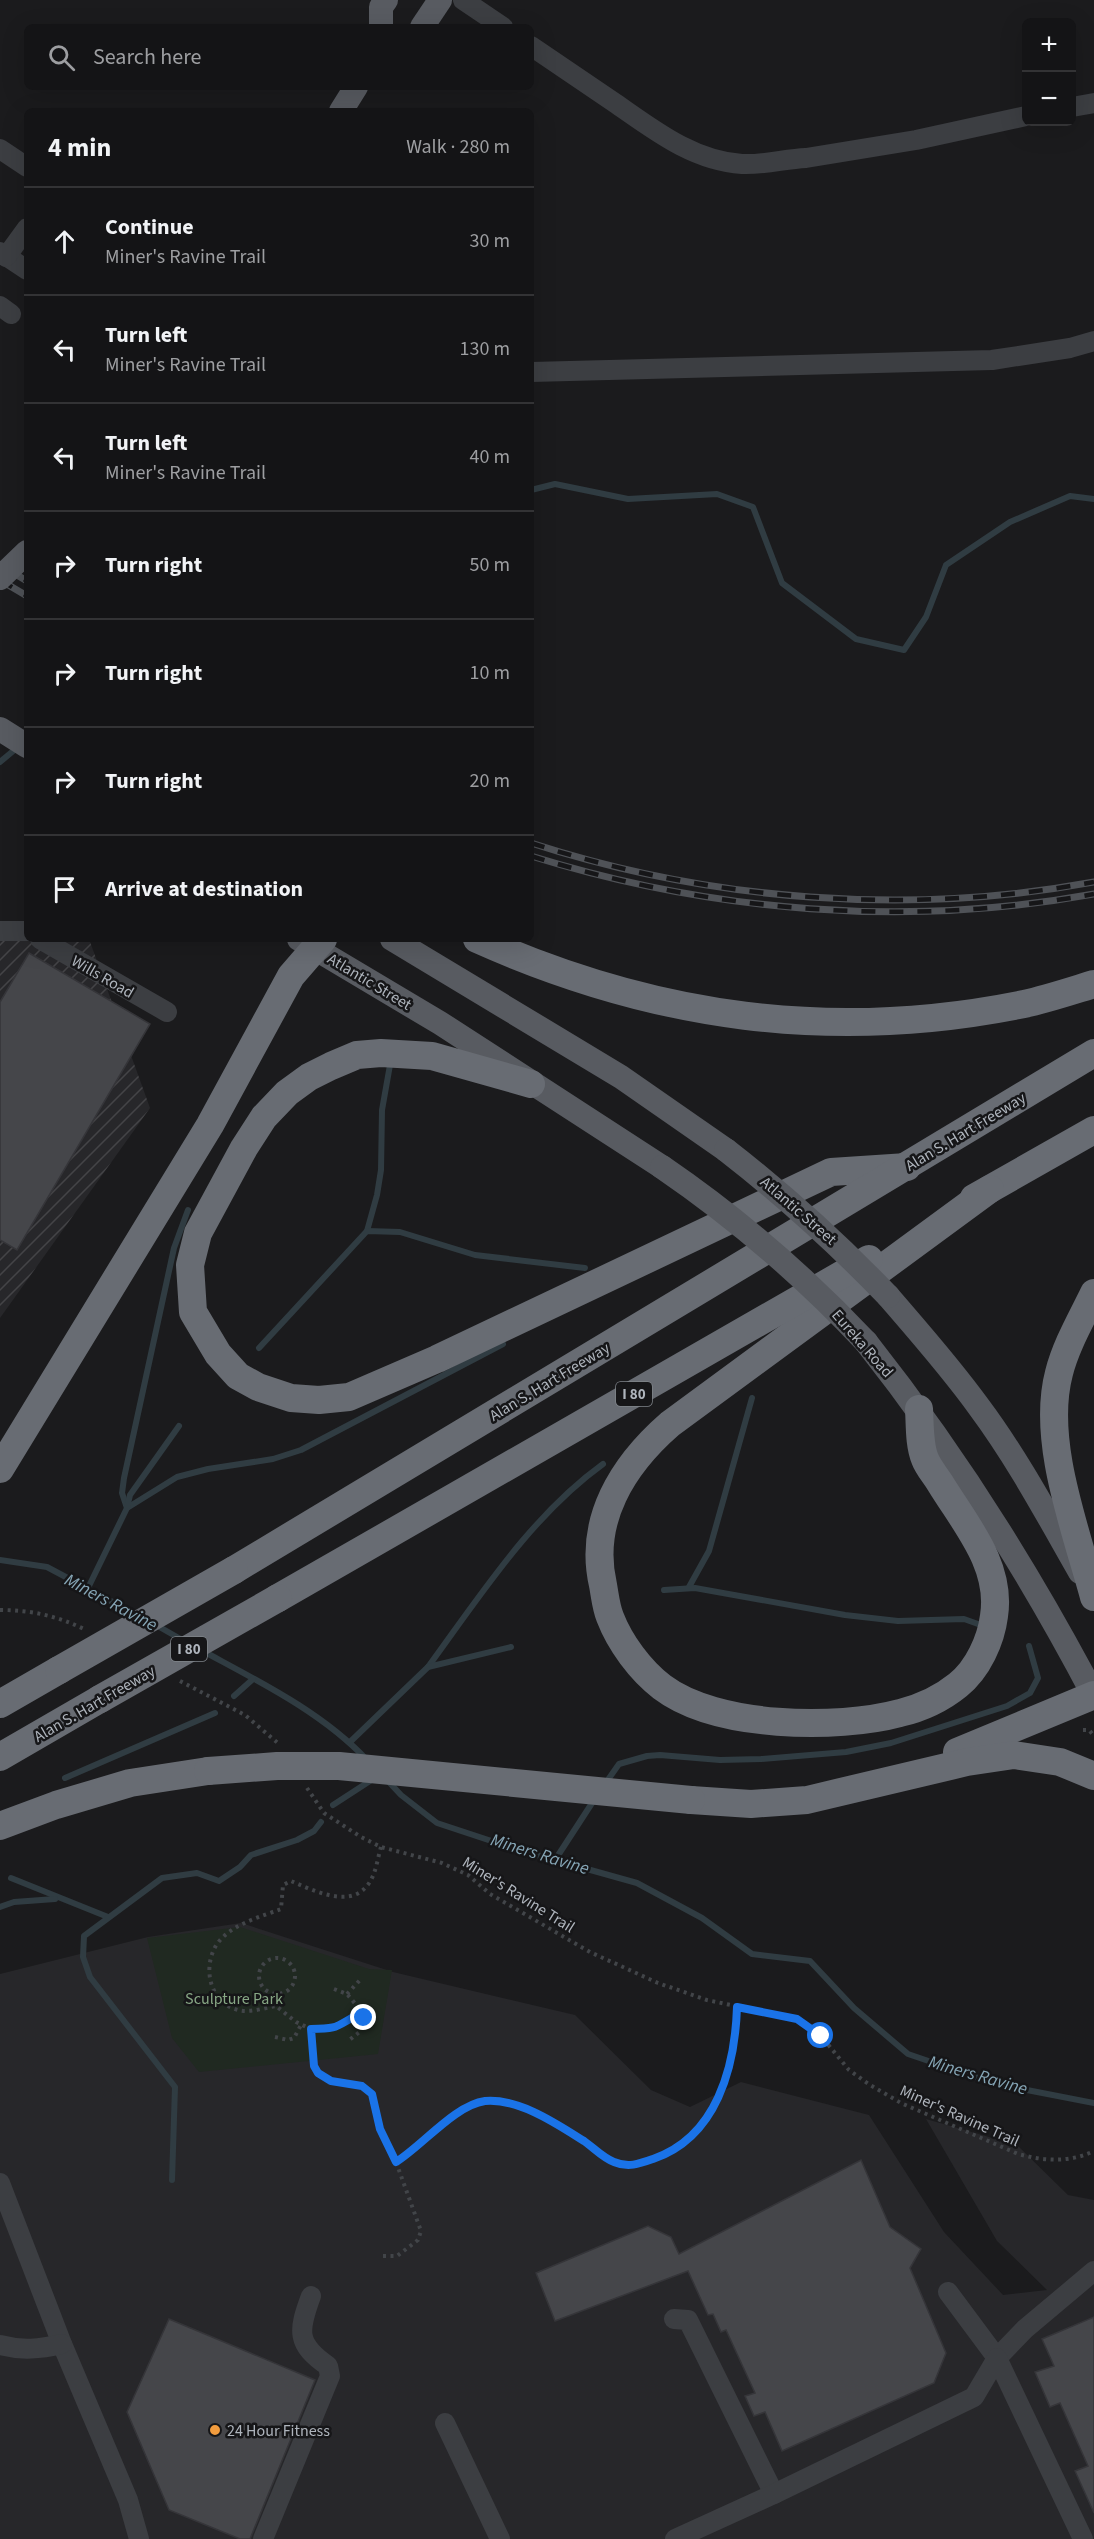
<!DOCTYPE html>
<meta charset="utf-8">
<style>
body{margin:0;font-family:"Source Sans 3",sans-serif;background:#212123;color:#f1f3f6}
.controls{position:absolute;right:18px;top:18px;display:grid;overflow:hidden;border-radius:9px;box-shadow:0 6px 24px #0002}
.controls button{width:54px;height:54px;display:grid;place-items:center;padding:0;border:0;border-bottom:2px solid #333335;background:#141416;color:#f1f3f6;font:30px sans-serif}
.stop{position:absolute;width:18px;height:18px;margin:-14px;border:4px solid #1a73e8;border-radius:50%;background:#fff}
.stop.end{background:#1a73e8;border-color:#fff;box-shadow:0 2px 6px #0008}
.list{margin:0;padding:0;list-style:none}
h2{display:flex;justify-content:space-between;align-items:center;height:78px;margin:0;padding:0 24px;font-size:26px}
h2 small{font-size:20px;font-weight:400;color:#9d9ea1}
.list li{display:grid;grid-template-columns:39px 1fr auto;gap:18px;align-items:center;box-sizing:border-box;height:108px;padding:0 24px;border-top:2px solid #333335}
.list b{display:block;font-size:22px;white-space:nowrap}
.list p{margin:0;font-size:20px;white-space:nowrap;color:#9d9ea1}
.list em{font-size:20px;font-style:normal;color:#9d9ea1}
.icon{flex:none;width:33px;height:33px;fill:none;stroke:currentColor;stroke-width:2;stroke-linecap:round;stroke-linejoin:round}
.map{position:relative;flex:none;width:1094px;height:2539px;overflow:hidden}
.search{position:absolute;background:#141416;box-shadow:0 6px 24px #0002;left:24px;top:24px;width:510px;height:66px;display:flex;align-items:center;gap:15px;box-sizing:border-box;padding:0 21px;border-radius:9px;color:#9d9ea1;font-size:22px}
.panel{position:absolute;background:#141416;box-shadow:0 6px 24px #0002;left:24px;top:108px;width:510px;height:834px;border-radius:9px}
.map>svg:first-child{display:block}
.built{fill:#27272a}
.industrial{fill:url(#industrial-furrows)}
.green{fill:#202921}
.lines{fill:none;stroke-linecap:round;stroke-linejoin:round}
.stream{stroke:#303c42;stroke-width:6}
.building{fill:#45464a;stroke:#353539;stroke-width:1.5}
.path{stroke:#424549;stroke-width:4;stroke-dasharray:3 4.5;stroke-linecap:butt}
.minor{stroke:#3c3e42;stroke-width:20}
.major{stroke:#585b61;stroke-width:24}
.highway{stroke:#686c73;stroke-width:28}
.rail-casing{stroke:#4f5257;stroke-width:7}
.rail{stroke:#161618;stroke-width:4.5;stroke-dasharray:14;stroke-linecap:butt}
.major-bridge{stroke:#585b61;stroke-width:24}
.highway-bridge{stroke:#686c73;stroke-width:28}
.route{stroke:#1a73e8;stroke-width:8}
.poi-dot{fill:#f29c3e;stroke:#161618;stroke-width:2}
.labels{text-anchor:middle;stroke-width:5;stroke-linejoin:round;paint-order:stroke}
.shield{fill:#161618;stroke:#80858b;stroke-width:1.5}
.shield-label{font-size:15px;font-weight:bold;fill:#aeb4bc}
.street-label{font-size:16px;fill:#aeb4bc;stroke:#161618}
.park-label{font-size:16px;fill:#88a785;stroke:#161618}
.poi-label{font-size:16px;fill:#aeb4bc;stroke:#161618;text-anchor:start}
.water-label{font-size:18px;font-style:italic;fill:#86a6b6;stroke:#161618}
</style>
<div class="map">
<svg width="1094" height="2539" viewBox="0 0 1094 2539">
<defs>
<pattern id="industrial-furrows" width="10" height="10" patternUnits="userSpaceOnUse" patternTransform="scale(1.5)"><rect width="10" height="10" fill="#27272a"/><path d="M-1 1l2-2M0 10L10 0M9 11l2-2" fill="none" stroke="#444447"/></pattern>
</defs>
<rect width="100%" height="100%" fill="#1b1b1d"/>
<path class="built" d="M241,1923L393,1972L575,2015L651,2090L690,2107L741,2082L869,2115L944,2232L1003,2295L1047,2290L997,2241L926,2119L1017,2145L1068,2195L1094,2200V2539H0V1974L148,1937Z"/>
<path class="industrial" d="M27,921V939H89L150,1108L0,1318V925Z"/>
<path class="green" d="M240,1927L369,1969L392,1970L378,2054L199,2072L172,2038L147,1938Z"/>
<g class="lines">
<g class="stream">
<path d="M531,490L555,484L628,499L717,494L753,507L782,583L856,639L904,650L926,617L946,565L1010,522L1070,496L1094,499"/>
<path d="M0,762L18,747"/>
<path d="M188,1210L174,1248L124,1478L122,1493L127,1508L177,1477L208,1469L273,1459L301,1450L503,1344"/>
<path d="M367,1231L377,1195L381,1170L382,1110L390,1065"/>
<path d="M259,1348L367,1231L400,1232L475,1255L585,1268"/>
<path d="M0,1560L47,1567L137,1615"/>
<path d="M689,1587L709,1551L752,1398"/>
<path d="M88,1588L127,1508L130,1495L179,1426"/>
<path d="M664,1590L695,1588L845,1615L898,1621L964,1619L978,1624"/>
<path d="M156,1625L184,1641"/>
<path d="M201,1650C258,1681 322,1712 367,1760"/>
<path d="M428,1667C480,1596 531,1516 603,1464"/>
<path d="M234,1696L253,1679"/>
<path d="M350,1742L428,1667L511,1647"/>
<path d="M65,1778L215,1713"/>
<path d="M387,1780L401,1795L437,1823L519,1850L637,1883L702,1918L752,1954L810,1961L854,2008L908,2054L996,2084L1094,2103"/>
<path d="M605,1784L619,1764L647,1756L660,1755L720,1760L761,1759L846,1752L891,1743L1007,1706L1030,1693L1038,1678L1029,1646"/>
<path d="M333,1805L373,1779"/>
<path d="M555,1860L594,1800"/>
<path d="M11,1878L108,1917"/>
<path d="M0,1907L14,1902L55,1899"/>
<path d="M172,2180L175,2087L90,1977L83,1957L84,1936L162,1878L197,1873L219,1881L240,1867L251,1855L297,1840L314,1831L321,1822"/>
</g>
</g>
<g class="building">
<path d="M29,953L150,1024L17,1250L0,1240V1002Z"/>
<path d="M861,2160L890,2227L921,2249L910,2268L946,2353L934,2383L782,2451L765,2412L754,2416L745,2396L755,2393L726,2330L721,2332L713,2314L708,2315L688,2271L555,2321L536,2273L648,2226L671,2237L679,2254Z"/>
<path d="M1094,2317V2513L1075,2471L1088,2466L1060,2403L1050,2407L1035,2372L1054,2366L1042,2339Z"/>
<path d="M169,2319L315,2380L250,2539H240L169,2510L127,2412Z"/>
</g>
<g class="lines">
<g class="path">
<path d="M0,1610C31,1610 58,1616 86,1630"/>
<path d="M180,1681L245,1715L279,1744"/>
<path d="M1083,1730H1089L1094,1736"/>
<path d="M307,1788L324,1813L361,1837L381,1847L442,1863L468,1875L490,1894L590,1952L658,1983L707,2000L797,2019L821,2036L849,2070L870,2085L901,2103L1018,2154C1044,2161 1069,2163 1094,2151"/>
<path d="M381,1847C377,1860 376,1876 366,1887C348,1908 312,1890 291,1881L283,1885L281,1909C262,1916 237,1923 222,1938C201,1959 206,2002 238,2010C250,2013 264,2008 276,2006L296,2022L311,2029L314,2066L318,2073L331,2081L362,2086L372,2094L380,2129L396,2162"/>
<circle cx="277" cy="1976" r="18"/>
<path d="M334,1989L347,1994L363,2013L362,2030L348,2041"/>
<path d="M347,1994L360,1980"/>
<path d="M276,2006L277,1994"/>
<path d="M311,2029C336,2029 337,2026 357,2015L364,2018"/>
<path d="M275,2037L288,2040L294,2038L301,2025"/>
<path d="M383,2256H397L418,2240L421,2231L396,2162C422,2146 457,2104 485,2101C519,2098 557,2123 584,2141C594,2148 603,2158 614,2162C628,2168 639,2164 653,2159C717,2137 735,2067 737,2007"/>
</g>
<g class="minor">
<path d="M463,0L503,27"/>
<path d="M531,46C559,65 587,84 615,103C654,130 693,161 742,164C764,165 785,159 806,158L916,140L1026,116"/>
<path d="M1072,107L1094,103"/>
<path d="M0,149L27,167"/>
<path d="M0,252L27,270"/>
<path d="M6,257L27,228"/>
<path d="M0,306L11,314"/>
<path d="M531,372L992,360L1070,348L1094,341"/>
<path d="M0,931H27"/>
<path d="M40,939L167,1012"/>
<path d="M0,2183L62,2344L128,2500L139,2539"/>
<path d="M948,2292L997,2358L1025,2329L1094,2271"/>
<path d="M674,2319L688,2320L774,2494"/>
<path d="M0,2345C22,2351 40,2349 62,2344"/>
<path d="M445,2423L500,2539"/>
<path d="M263,2539L330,2376L328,2366C296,2344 298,2331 311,2296"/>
<path d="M675,2539L774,2494L974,2397L997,2358L1083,2539"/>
</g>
<g class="major">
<path d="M381,27V7L386,0"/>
<path d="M422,27L440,0"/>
<path d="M341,111L356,87"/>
<path d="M0,729L27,746"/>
<path d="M299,939L440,1023L662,1167"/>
<path d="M392,939L621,1077L726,1150"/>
<path d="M888,1296C919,1332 951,1368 979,1407C1017,1458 1048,1516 1080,1572"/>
<path d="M866,1342C953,1452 1029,1572 1094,1696"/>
</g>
<g class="highway">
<path d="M477,939C654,1018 832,1043 1024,1004C1047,999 1071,991 1094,984"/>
<path d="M531,1084L432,1056L381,1053L357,1055L331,1066L309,1077L287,1093L264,1117L244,1148L198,1233L190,1265L193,1312L218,1354L238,1376L258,1387L291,1398L319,1400L349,1397L437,1359L831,1172L907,1167"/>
<path d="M974,1198L1094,1130"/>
<path d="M1094,1293C1082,1318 1066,1345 1059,1373C1041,1441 1076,1530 1094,1597"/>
<path d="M919,1409C920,1424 919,1445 925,1459C928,1467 935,1475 940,1483C965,1524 1002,1565 994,1616C991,1640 978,1669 958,1685C942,1698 921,1708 900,1713C837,1730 716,1728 662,1687C640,1670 620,1643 610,1617C606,1607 605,1596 603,1585C588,1520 623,1465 670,1424L990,1189"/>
<path d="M0,1469L210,1125L291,976L323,939"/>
<path d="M234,1570L1094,1053"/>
<path d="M278,1598L869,1259"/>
<path d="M0,1704L59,1670"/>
<path d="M957,1752L1094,1695"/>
<path d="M0,1757L100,1699"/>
<path d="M691,1800L751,1804L807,1800L967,1762L1014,1755L1060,1762L1094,1776"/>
<path d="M0,1826L56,1805L130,1783L208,1771"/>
</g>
<g class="rail-casing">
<g id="rail">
<path d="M0,565L27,581"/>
<path d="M0,580L27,596"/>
<path d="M531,843C710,901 909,916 1094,882"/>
<path d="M531,856C712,912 907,928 1094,894"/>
</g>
</g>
<use href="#rail" class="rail"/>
<g class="major-bridge">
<path d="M0,578L27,552"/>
<path d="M726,1150C784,1195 837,1243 888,1296"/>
<path d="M662,1167C738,1219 804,1276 866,1342"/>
</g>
<g class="highway-bridge">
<path d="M59,1670L234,1570"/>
<path d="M100,1699L278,1598"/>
<path d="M208,1771L277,1766H339L691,1800"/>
</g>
</g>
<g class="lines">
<path class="route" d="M364,2018L357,2015C335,2027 338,2029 311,2029L314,2066L318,2073L331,2081L362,2086L372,2094L380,2129L396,2162C422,2146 455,2105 485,2101C519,2098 557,2124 584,2141C594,2148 603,2158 614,2162C628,2168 639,2164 653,2159C717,2137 735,2067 737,2007L797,2019L821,2036"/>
</g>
<circle class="poi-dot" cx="215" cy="2430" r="6"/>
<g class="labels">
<g class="shield">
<rect x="616" y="1382" width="36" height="24" rx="4.5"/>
<rect x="171" y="1637" width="36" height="24" rx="4.5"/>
</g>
<g class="shield-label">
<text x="634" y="1399">I 80</text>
<text x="189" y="1654">I 80</text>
</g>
<g class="street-label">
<text transform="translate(103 976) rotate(30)" y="6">Wills Road</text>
<text transform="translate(370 981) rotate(31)" y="6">Atlantic Street</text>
<text transform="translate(965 1131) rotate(-31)" y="6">Alan S. Hart Freeway</text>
<text transform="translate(799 1210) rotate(41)" y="6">Atlantic Street</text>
<text transform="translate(863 1343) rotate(49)" y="6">Eureka Road</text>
<text transform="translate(549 1381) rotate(-31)" y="6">Alan S. Hart Freeway</text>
<text transform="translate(94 1703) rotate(-30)" y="6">Alan S. Hart Freeway</text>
<text transform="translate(519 1894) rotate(32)" y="6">Miner's Ravine Trail</text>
<text transform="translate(960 2115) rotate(24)" y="6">Miner's Ravine Trail</text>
</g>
<g class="park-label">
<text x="234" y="2004">Sculpture Park</text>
</g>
<g class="poi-label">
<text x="227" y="2436">24 Hour Fitness</text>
</g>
<g class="water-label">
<text transform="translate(111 1602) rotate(28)" y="6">Miners Ravine</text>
<text transform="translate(540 1854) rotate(17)" y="6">Miners Ravine</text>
<text transform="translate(978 2075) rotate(16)" y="6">Miners Ravine</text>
</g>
</g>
</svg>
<div class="controls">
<button>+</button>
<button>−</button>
</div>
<div class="stop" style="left:821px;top:2036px"></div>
<div class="stop end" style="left:364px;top:2018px"></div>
<div class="search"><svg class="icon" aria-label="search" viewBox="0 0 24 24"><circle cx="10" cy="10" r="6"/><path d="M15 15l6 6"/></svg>Search here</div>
<section class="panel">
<h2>4 min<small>Walk · 280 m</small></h2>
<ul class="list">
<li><svg class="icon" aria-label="ahead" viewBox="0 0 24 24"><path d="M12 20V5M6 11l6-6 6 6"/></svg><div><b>Continue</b><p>Miner's Ravine Trail</p></div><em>30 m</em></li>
<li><svg class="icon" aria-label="left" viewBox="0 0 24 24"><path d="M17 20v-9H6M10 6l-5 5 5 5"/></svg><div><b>Turn left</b><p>Miner's Ravine Trail</p></div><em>130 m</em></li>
<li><svg class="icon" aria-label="left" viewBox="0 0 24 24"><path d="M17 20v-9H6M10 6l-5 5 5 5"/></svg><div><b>Turn left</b><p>Miner's Ravine Trail</p></div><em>40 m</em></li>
<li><svg class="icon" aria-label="right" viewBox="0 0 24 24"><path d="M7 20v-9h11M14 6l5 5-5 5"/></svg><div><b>Turn right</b></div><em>50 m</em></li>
<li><svg class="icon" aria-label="right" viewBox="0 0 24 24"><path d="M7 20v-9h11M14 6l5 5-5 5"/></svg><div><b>Turn right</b></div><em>10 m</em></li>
<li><svg class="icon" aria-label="right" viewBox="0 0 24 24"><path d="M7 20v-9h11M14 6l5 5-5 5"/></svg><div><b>Turn right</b></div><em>20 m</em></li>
<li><svg class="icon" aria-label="arrive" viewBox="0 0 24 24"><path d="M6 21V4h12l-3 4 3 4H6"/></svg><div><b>Arrive at destination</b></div></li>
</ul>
</section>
</div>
